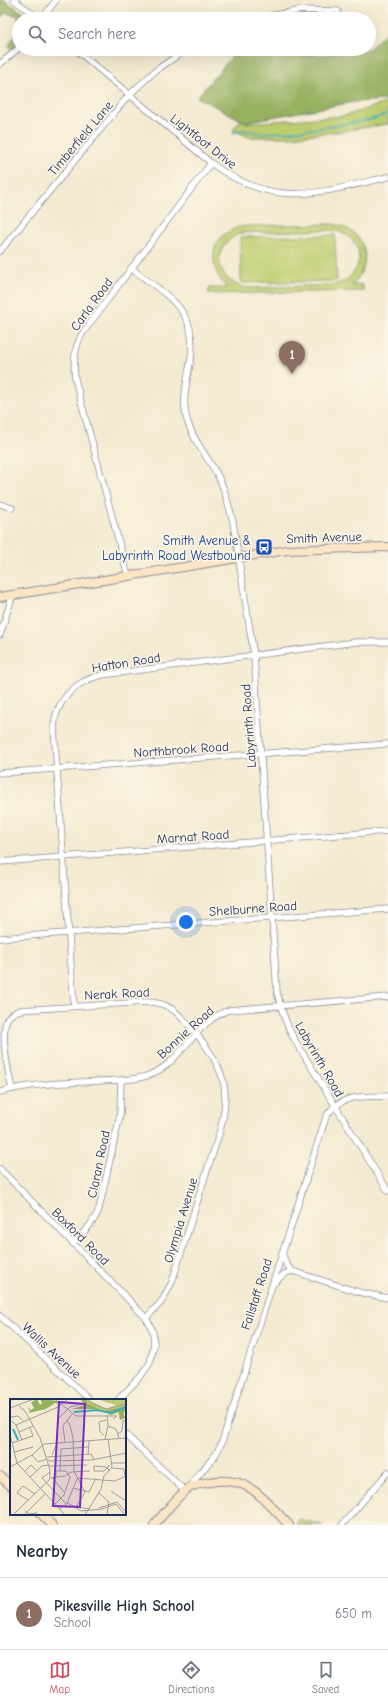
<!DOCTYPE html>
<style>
body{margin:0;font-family:"Comic Neue",sans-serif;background:#f6f6f7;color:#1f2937}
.you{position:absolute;left:186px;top:922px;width:14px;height:14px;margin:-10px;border:3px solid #fff;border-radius:50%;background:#1a73e8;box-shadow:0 0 0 6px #1a73e833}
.badge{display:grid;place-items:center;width:26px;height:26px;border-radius:50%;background:#d1495b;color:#fff;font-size:13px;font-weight:700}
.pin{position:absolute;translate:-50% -33px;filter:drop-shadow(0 1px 2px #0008)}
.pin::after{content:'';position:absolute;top:21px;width:14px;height:12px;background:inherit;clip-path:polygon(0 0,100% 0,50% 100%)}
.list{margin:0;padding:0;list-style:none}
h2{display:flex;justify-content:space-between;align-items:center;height:52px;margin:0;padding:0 16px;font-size:17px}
h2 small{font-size:13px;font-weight:400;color:#747a83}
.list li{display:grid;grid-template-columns:26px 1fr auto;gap:12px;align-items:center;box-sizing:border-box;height:72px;padding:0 16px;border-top:1px solid #e0e1e3}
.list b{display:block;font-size:15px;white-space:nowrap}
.list p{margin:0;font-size:13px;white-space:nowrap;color:#747a83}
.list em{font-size:13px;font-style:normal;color:#747a83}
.icon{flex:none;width:22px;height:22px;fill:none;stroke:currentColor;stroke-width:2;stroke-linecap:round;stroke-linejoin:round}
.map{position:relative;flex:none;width:388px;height:1525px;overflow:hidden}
.search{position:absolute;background:#fff;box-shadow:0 4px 16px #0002;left:12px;right:12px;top:12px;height:44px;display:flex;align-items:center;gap:10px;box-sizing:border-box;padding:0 14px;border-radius:22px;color:#747a83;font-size:15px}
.sheet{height:124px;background:#fff}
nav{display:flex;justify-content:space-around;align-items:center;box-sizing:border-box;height:56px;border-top:1px solid #e0e1e3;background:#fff;font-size:11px;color:#747a83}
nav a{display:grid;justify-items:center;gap:2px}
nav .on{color:#d1495b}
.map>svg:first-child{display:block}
.green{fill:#bdcc6e;stroke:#6c7e66;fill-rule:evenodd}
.forest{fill:#96b061;stroke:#587060}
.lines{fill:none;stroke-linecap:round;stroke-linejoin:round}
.stream{stroke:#3facbe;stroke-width:1.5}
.street-casing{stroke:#888c98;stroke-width:7}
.secondary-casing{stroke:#888c98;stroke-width:10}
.street{stroke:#fff;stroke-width:5.5}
.secondary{stroke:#fce5c4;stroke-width:8}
.labels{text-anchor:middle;stroke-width:3.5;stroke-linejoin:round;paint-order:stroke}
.street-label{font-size:13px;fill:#1b2f5e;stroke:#fcf5e5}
.transit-label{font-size:13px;fill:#164399;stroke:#fcf5e5;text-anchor:end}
.inset-river{fill:none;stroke:#3facbe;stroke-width:2}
.inset-road{fill:none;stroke:#9d9fa3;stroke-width:1}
.view{fill:#7b2cbf;fill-opacity:0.15;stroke:#7b2cbf;stroke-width:2}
.inset-edge{fill:none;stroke:#1b2f5e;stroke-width:2}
</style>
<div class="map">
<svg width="388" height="1525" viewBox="0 0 388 1525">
<rect width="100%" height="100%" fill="#fcf5e5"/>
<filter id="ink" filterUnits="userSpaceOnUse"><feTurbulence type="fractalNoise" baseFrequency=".025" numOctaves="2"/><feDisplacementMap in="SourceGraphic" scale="8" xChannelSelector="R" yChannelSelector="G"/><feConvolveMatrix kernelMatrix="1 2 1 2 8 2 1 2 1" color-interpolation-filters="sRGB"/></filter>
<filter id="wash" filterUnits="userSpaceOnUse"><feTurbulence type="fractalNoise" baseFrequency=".012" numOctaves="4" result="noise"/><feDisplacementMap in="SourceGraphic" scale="16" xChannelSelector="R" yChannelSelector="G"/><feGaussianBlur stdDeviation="0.9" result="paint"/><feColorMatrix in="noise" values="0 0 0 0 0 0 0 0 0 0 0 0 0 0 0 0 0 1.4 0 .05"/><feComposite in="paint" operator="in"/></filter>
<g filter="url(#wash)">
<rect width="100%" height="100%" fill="#f4ead1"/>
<g class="green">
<path d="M388,102V124L335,132L289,137H249L233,130L243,117L247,123L344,116Z"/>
<path d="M331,224C365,228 376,261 352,285H363V291L209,294V288H227C204,263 211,229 247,226ZM331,230C367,234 368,277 334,285L248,288C214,282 209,246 241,233Z"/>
<path d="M335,235L337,281L241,283L240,237Z"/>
<path d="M298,1519L322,1525H297Z"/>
</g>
<g class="forest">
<path d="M0,0H4L31,18L32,19H19V42L12,51L9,45L19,29L18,16L6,13L0,18Z"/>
<path d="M388,30V100L354,102L245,122L197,97L233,55H321L369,49Z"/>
</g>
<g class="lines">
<g class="stream">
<path d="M233,133L244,130L260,133L285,132L321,128L370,120L388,114"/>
<path d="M297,1524L298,1525"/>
</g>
</g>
</g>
<g filter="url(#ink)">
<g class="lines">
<g class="street-casing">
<g id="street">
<path d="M14,0L40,19"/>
<path d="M42,19L56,0"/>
<path d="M252,19L302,10L338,11"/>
<path d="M75,49L211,163C274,210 318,193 388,177"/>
<path d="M0,64L19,48"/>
<path d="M0,251L129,95L155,71L187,49"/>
<path d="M131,268C171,299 202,312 189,369C186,386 182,403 187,420C193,441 208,457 218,476C226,491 229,507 233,522L254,656L277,992C281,1011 287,1027 297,1044L388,1191"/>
<path d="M0,504L12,508"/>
<path d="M128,576L75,379C73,362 74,345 84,331L211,163"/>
<path d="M0,635L13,594"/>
<path d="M0,773L388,744"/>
<path d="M0,862L388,831"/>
<path d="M0,938L388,909"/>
<path d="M74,1006L54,728C55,701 75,681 102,675L356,642H388"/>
<path d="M12,1089C8,1071 0,1035 7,1019C10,1014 15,1012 20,1010L146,1002C170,1002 178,1013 193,1030C207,1046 220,1064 224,1085C229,1117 213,1150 204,1180C193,1214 183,1248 172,1282L162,1301L146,1318"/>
<path d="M0,1092C33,1083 67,1083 100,1081C116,1080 134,1081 149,1075C182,1063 195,1021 229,1010L388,997"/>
<path d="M0,1169L122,1293L146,1318L150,1325L153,1332L154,1344L150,1363L141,1376L118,1400"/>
<path d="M73,1243C84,1232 94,1223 99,1209L120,1115L121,1080"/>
<path d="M282,1253L286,1264L292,1271L362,1293L388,1298"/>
<path d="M273,1284L284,1274L292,1271"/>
<path d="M0,1316L90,1400"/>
<path d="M125,1434L185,1491"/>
<path d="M189,1487L216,1454L222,1442L326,1117C340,1093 364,1097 388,1096"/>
<path d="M342,1525L388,1472"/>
</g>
</g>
<g class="secondary-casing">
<g id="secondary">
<path d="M0,597L287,550L388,547"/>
<path d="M0,1476L11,1486"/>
<path d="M41,1514L52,1525"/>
<path d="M154,1525C164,1514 175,1499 187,1489C193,1485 203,1483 210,1482C250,1475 264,1500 289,1525"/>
</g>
</g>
<use href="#street" class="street"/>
<use href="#secondary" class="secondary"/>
</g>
</g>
<defs>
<g id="bus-square" transform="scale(0.9)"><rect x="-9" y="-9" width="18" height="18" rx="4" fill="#1a4fb4" stroke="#fcf5e5"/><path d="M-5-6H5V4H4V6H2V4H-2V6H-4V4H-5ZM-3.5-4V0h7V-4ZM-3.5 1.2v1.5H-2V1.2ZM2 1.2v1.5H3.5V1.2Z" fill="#fff"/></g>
</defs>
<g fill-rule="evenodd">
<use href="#bus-square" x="264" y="547"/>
</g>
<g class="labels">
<g class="street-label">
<text transform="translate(80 138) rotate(-50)" y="5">Timberfield Lane</text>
<text transform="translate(204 141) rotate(38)" y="5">Lightfoot Drive</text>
<text transform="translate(91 304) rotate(-54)" y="5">Carla Road</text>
<text transform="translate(324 537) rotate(-2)" y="5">Smith Avenue</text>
<text transform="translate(126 662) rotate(-9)" y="5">Hatton Road</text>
<text transform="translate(248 726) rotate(-94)" y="5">Labyrinth Road</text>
<text transform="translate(181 749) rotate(-4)" y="5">Northbrook Road</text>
<text transform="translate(193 836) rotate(-4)" y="5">Marnat Road</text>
<text transform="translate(253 908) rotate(-4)" y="5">Shelburne Road</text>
<text transform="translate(117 993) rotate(-3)" y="5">Nerak Road</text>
<text transform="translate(185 1032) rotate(-42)" y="5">Bonnie Road</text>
<text transform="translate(320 1059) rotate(60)" y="5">Labyrinth Road</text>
<text transform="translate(98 1164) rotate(-78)" y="5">Claran Road</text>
<text transform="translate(180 1220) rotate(-73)" y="5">Olympia Avenue</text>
<text transform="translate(81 1236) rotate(45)" y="5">Boxford Road</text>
<text transform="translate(256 1294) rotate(-72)" y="5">Fallstaff Road</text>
<text transform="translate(52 1350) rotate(43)" y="5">Wallis Avenue</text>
</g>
<g class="transit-label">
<text x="251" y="545">Smith Avenue &amp;<tspan x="251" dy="15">Labyrinth Road Westbound</tspan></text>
</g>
</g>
<g transform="translate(10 1399)">
<rect width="116" height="116" fill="#f4ead1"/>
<path d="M70,0H77L97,10L106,6L86,0H116V12L113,15L115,19L110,21L108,13L101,17L94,12L65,13L88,10Z" fill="#bdcc6e"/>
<path d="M27,0L30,6L32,4L30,0L48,2L50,5L45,4L36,10L18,14L20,12L18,8L21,11L24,9L21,3ZM70,0H76L77,4L89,10H62L75,6ZM116,7V12L113,13L115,19L110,21L109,13L101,15L95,12Z" fill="#96b061"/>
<path class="inset-river" d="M64,13L87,11L101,14L116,8M3,30L8,41"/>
<path class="inset-road" d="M45,0L66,17H107L103,20M77,0L80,4L96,10L116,5M0,9L24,0M0,18L8,17L13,22M48,20L60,8L72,5M0,21L6,26L12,41M57,22L60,26L63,39L64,72L75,93L66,108L80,110M6,26L48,8L58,0M98,27L106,30L109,39M9,33L23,27M0,35L7,64L55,116M108,35L112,32L113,22L116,21M94,36L90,33L89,23L96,21M95,40L98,27L97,16M55,43L53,27L62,15M2,44L23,37L20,29M4,53L23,48L21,49M78,55L79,42M22,56L28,63L37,60M42,56L47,44M37,58L81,55L84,60M38,62L82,61L116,54M102,64H116M99,66L98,69H97L94,72H84V67L96,68L100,72M39,67L77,66M0,68L22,56L34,45L116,39M102,69L114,70L115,77M15,72L21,66L27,72M50,72L51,50L78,48M40,73L32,79L56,105M20,78L32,67L39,66M42,78L54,93M41,79L55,77L61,73L80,72M67,79L105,82L116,77M63,89L79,93L86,79M101,92L116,102M89,94L99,103L97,116M18,101L7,94L13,87L25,95M57,104L67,80M45,105L54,96L60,78L56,72H46V77M89,109L107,103L116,113M50,110L58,104L71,112L92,110L106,105L115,116M15,112L19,115L27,114M3,116L40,80V71L30,39L15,12L9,7M14,116L35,95M75,116L91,90L94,77L102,68L98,40"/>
<path class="view" d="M49,3L75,5L70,108L43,107Z"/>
<rect width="116" height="116" class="inset-edge"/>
</g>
</svg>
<div class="you"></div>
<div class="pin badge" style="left:292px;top:374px;background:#8d6e63">1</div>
<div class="search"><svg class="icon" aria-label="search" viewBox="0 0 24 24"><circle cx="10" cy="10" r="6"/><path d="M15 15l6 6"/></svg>Search here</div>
</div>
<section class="sheet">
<h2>Nearby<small></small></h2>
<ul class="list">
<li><span class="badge" style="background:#8d6e63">1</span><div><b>Pikesville High School</b><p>School</p></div><em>650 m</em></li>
</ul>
</section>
<nav>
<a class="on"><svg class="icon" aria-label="map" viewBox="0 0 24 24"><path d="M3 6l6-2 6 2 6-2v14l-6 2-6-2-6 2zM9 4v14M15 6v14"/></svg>Map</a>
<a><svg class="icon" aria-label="directions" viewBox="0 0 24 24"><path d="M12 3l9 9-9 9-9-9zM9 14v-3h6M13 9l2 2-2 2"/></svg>Directions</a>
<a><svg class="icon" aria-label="saved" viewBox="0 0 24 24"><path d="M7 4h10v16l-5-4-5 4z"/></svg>Saved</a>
</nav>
